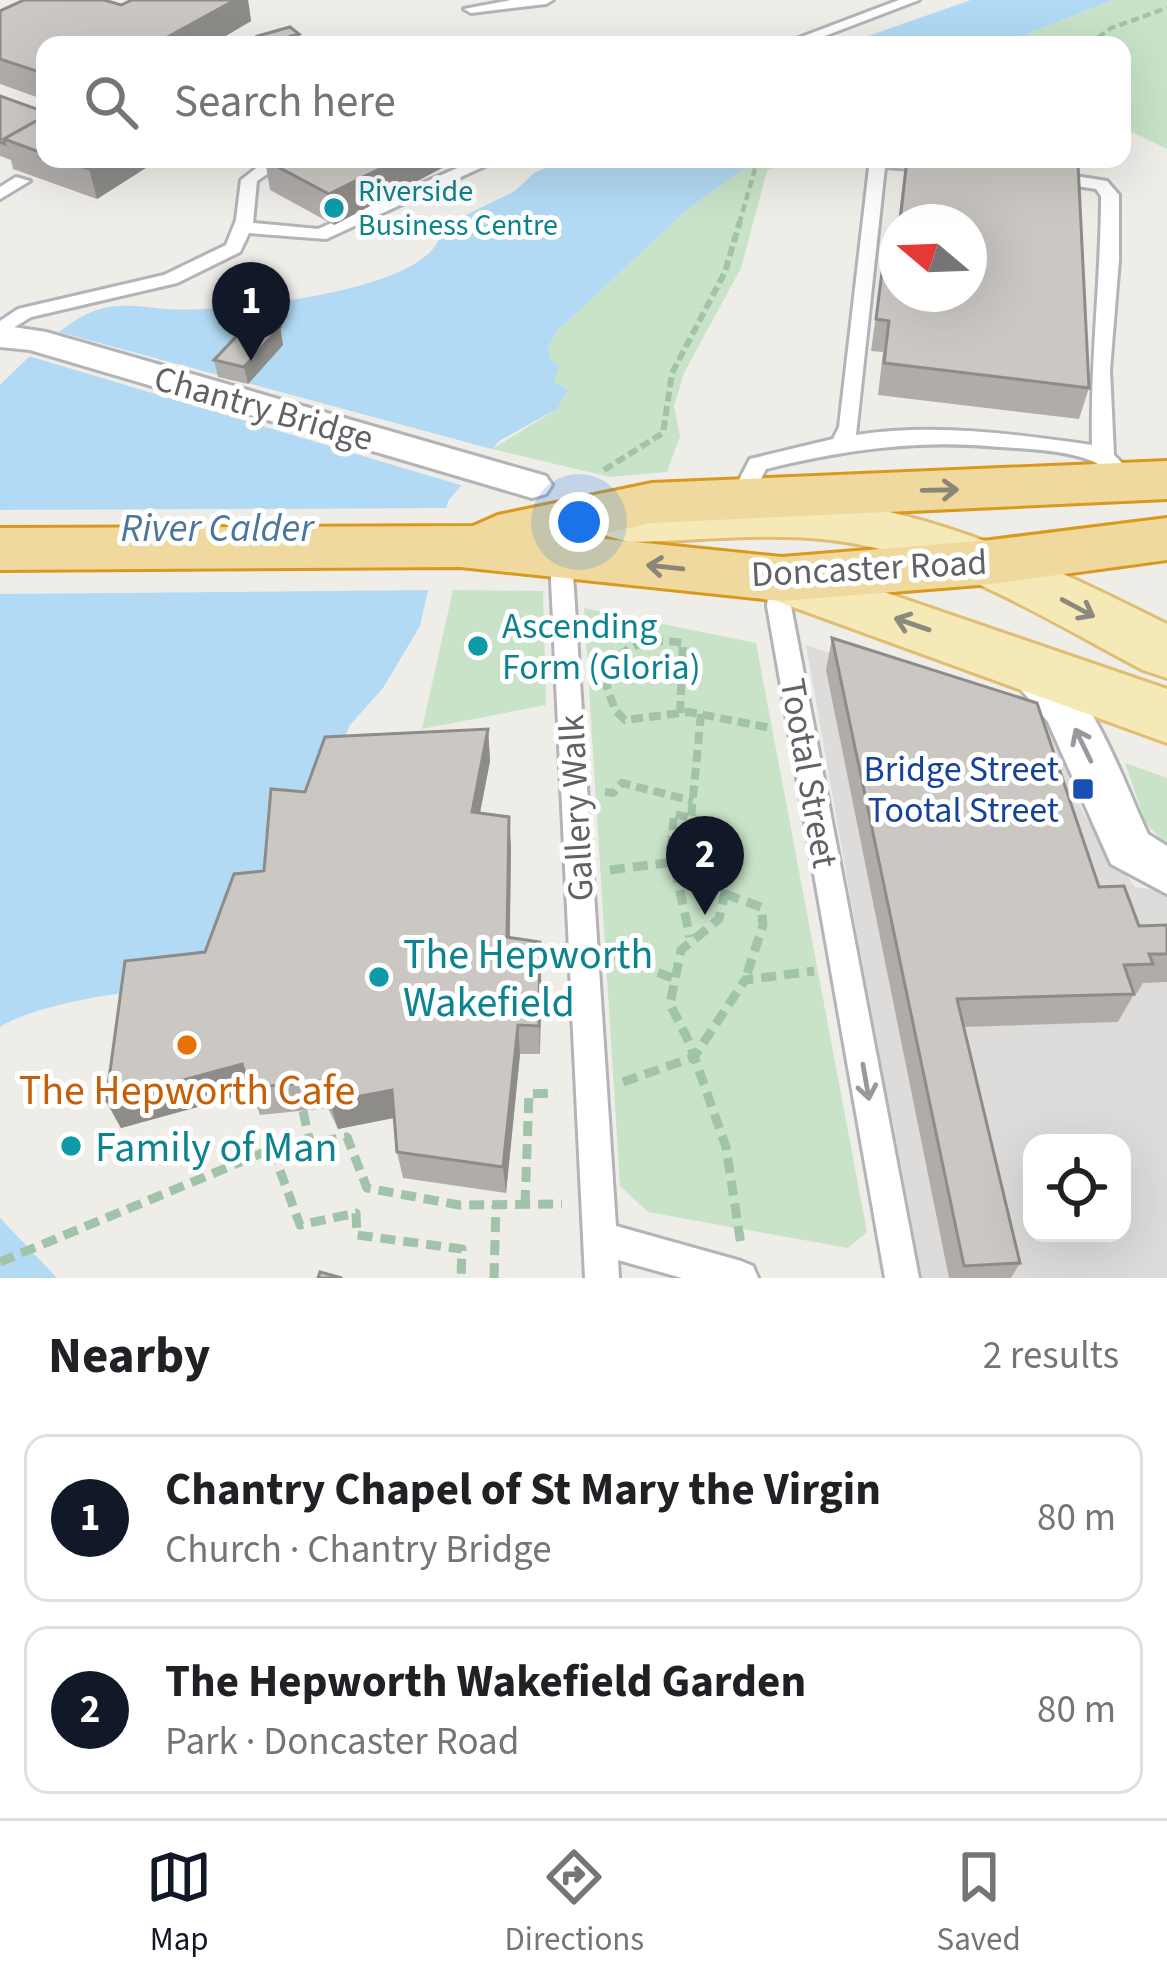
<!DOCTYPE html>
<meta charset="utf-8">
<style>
body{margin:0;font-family:"Source Sans 3",sans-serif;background:#f2f2f2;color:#202124}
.controls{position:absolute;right:36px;bottom:36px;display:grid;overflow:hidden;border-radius:24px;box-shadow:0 12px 48px #0002}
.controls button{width:108px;height:108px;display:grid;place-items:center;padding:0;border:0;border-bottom:3px solid #e0e0e0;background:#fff;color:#202124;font:60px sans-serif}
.compass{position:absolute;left:879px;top:204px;width:108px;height:108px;border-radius:50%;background:#fff;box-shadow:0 12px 48px #0002;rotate:289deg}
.you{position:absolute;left:579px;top:522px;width:42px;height:42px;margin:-30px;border:9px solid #fff;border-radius:50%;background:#1a73e8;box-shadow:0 0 0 18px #1a73e833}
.badge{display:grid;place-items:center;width:78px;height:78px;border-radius:50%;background:#111827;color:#fff;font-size:39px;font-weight:700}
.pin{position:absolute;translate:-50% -99px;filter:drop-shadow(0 3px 6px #0008)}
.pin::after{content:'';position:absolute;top:63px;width:42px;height:36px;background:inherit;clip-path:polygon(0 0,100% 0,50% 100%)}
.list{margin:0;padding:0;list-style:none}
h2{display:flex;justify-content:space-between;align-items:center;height:156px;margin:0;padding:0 48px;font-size:51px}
h2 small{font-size:39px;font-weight:400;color:#757577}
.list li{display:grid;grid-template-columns:78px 1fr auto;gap:36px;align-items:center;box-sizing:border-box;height:168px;margin:0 24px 24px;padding:0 24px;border:3px solid #e0e0e0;border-radius:24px}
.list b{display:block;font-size:45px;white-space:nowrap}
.list p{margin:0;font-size:39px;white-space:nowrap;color:#757577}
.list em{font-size:39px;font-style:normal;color:#757577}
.icon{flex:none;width:66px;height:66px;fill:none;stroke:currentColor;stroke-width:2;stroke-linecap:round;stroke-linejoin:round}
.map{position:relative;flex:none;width:1167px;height:1278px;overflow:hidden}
.search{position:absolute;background:#fff;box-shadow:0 12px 48px #0002;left:36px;right:36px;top:36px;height:132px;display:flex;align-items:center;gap:30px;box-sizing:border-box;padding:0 42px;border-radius:24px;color:#757577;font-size:45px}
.sheet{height:540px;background:#fff}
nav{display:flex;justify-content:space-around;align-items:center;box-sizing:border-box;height:168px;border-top:3px solid #e0e0e0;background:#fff;font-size:33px;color:#757577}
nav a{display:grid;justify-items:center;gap:6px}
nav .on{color:#111827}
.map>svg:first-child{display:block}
.industrial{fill:#dedcda;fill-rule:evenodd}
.green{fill:#c8e3c8}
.water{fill:#b2daf4}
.pier{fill:#efede8}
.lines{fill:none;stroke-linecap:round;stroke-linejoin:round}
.lane-casing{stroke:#b2b4b8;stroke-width:6}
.street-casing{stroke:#b2b4b8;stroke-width:6}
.primary-casing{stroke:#e0bd70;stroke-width:6}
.highway-casing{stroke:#d9991e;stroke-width:6}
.path-far3{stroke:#a1c3aa;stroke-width:4.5;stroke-dasharray:8 4.5;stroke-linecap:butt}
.path-far2{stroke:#a1c3aa;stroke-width:6;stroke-dasharray:10 4.5;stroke-linecap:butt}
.path-far1{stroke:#a1c3aa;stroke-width:8;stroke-dasharray:12 6;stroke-linecap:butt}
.path{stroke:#a1c3aa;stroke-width:9;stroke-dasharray:15 8;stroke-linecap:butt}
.lane{fill:#fff;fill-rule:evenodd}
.street{fill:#fff;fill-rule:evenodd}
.primary{fill:#f5e9b7;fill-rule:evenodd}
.highway{fill:#f0d99e;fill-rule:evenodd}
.wall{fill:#afaca9}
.shaded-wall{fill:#8e8c89}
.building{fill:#cbc8c4;stroke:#8e8c89;stroke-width:3}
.oneway{stroke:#8a8677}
.oneway2{stroke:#8c8a7e}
.oneway3{stroke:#97999c}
.culture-dot{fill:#0f9aa8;stroke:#fff;stroke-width:4.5}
.transit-dot{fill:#1a4fb4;stroke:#fff;stroke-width:4.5}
.food-dot{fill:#e8710a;stroke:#fff;stroke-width:4.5}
.labels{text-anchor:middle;stroke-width:10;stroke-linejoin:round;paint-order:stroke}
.far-culture-label{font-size:30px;fill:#0d838f;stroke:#fff;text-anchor:start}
.street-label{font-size:36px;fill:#5f6266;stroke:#fff}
.culture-label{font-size:36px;fill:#0d838f;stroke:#fff;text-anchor:start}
.transit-label{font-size:36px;fill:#164399;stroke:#fff;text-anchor:end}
.water-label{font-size:39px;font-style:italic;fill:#4c769c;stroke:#fff}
.near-culture-label{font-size:42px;fill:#0d838f;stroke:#fff;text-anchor:start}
.near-food-label{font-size:42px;fill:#c56008;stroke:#fff}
</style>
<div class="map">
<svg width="1167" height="1278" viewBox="0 0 1167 1278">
<rect width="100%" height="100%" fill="#efede8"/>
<path class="industrial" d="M806,645L1047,723L1084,815L1135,887L1167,891V1278H917ZM1032,1143H1122V1233H1032Z"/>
<g class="green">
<path d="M1113,0H1167V149L1122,127V45H999Z"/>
<path d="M758,159H791L767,171L741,268L684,373L674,406L680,436L667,472L610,477L492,449L557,409L567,391L552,381L548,345L557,331L689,208Z"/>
<path d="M453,590L543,591L546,705L422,729Z"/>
<path d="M584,608L756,643L867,1232L848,1248L648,1212L620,1186Z"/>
<path d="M1125,763L1167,778V845L1146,824Z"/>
</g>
<g class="water">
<path d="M971,0H1113L999,45H842Z"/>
<path d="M566,159H758L689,208L557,331L548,346L550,359L559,367L553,381L568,390L557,409L499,441L448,501L420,626L383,688L350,725L272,901L216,982C159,988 46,998 0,1027V385C21,364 67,320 94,311C121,302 140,307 166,309C215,313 445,293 441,227L515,191L534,173Z"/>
<path d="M0,1218L57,1278H0Z"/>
</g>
<g class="pier">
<path d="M55,331L499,451L467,487L25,355Z"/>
<path d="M453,508L434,590L0,594V510Z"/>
</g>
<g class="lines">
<g class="lane-casing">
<g id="lane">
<path d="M511,0H553L546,4L471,13L464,9Z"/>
<path d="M899,0H919L801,45H780Z"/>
<path d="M268,159H289L257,181L253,223L318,229L478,159H500L326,239L249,233L240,252L177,283L31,317L0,336V321L18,309L164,275L226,245L236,220L241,180Z"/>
<path d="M870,159L937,161L945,166L937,171L885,167L856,435C935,423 1014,434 1092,445C1090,362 1101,279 1101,196L1096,189L1043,181L1041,177L1049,172L1107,181L1119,195V260L1110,370L1114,455L1122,463L1119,468C1103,470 1098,462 1084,458C1058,450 1027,449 1000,447C918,439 845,450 766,469L748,504H732L729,499L750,459L833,439L839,427Z"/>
<path d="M16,177L30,181L0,199V187Z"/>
<path d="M561,552L572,560L616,1226L741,1261L753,1266L758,1278H682L618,1260L619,1278H585L550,560Z"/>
<path d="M782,571L794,579L791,606L919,1278H885L767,606L770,579Z"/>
</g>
</g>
<g class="street-casing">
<g id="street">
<path d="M0,325L46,332L546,476L552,485L546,494L532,498L30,350L0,347Z"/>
<path d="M1022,646C1085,665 1122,779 1148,834L1167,846V894L1111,864L1048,722L999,663L1006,651Z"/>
</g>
</g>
<g class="primary-casing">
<g id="primary">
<path d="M757,497C908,496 1034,558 1167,624V678L1143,670C1044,618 945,554 831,540C764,532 696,541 629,542L607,536L599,521L607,506L629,500Z"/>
<path d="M782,557L1167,689V743L760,595L750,579L760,563Z"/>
</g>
</g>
<g class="highway-casing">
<path id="highway" d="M1167,461V499L652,523L587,537L782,557L991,540L1167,518V560L991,584L782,601L460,567L0,570V528L473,526L498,515L652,483Z"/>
</g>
<g class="path-far3">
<path d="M1088,45L1111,28L1167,8"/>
<path d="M739,224L755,169L774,159"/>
</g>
<path class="path-far2" d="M604,470L663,433L672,373L725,272L740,221"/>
<g class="path-far1">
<path d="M680,713L683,643C647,637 611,644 607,687L615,710L625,720L689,712L771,728"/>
<path d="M701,714L691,818L729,829L737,839L735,848"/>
<path d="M605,792L613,793L622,783L693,801"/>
<path d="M671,848L674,814L691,818"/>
</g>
<g class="path">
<path d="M670,845L690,937"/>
<path d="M736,845L719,919L681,950L670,1004L689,1042L726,1147L741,1245"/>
<path d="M610,870L674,862"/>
<path d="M725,894L761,907L763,925L745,980"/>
<path d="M615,956L675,979"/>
<path d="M623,1082L694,1057L745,980L814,971"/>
<path d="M303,1111L310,1143"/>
<path d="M272,1149L300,1225L356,1213L357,1235L462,1249L461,1278"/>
<path d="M525,1205L529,1094L556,1093"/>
<path d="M0,1262L272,1149L347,1137L367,1188L459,1205L562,1204"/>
<path d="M494,1278L496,1205"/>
</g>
<use href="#lane" class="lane"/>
<use href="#street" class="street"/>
<use href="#primary" class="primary"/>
<use href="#highway" class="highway"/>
</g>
<g class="wall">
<path d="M132,0H248L251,21L214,43L45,45V100L0,84V11L121,5Z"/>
<path d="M0,96L45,112V159H160L97,199L13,169L11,160L0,156Z"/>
<path d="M267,159H459L334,225L270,190L265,160Z"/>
<path d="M906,159H1032L1078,164L1089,388L1079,419L878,395L883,352L871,351L882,272L892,273L897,229V294H969V222H898Z"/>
<path d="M280,327L283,345L248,384L218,377L214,360Z"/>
<path d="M832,638L1099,887L1139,926L1167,925V982L1143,983L1137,993L1134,994L1118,1022L964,1027L1020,1263L1011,1278H949L826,670Z"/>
<path d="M488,729L490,761L480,813L511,847L510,937L541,972L540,1054H520L506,1193L403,1178L397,1152L394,1118L338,1129L328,1108L260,1115L252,1092L121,1128L106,1101L205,952L264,871L305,792Z"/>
</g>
<g class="shaded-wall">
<path d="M235,0H248L251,21L210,45H153Z"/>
<path d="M299,34L300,42L289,45H267V43Z"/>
<path d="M105,159H160L97,199L89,169Z"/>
<path d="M399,159H459L334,225L329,194Z"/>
<path d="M280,327L283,345L248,384L244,367Z"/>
<path d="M488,729L490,761L474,843L472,812Z"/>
<path d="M509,817L511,847L509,966L507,937Z"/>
<path d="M540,942L541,972L540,1054L539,1026Z"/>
<path d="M518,1025L520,1054L506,1193L503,1167Z"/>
<path d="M242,1064L252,1092L121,1128L106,1101Z"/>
<path d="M392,1090L398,1117L338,1129L330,1102Z"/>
</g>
<g class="building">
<path d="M24,0H104L121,5L132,0H235L153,45H45V74L0,59V11Z"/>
<path d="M290,27L299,34L267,43L258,36Z"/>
<path d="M187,35L223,45H169Z"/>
<path d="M0,96L45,112V116L4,139L5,144L0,142Z"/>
<path d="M45,116V154L4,139Z"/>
<path d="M60,159H105L89,169Z"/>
<path d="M267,159H399L329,194L265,160Z"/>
<path d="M907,159H1032L1078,164L1089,388L884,363L889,321L876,319L882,272L895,273L897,250V294H969V222H900Z"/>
<path d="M251,321L280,327L244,367L214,360Z"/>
<path d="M832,638L1037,703L1099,887L1124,886L1139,926L1167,925V954H1149L1153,964L1124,965L1134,994L957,999L1020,1263L964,1266Z"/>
<path d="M488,729L472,812L509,817L507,937L540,942L539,1026L518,1025L503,1167L397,1152L392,1090L330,1102L320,1081L250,1088L242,1064L106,1101L125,961L205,952L234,874L264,871L271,789L305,792L325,737Z"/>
<path d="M320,1272L342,1278H318Z"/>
</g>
<defs><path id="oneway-shaft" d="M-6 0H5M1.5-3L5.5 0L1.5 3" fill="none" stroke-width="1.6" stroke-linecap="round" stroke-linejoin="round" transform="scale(3)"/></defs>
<g class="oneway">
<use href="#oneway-shaft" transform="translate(940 490) rotate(-1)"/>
<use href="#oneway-shaft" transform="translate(665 567) rotate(-174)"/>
</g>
<g class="oneway2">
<use href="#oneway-shaft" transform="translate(1078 608) rotate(28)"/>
<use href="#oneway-shaft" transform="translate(912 624) rotate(-161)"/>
</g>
<g class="oneway3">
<use href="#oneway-shaft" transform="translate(1083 745) rotate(-116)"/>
<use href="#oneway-shaft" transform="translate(866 1082) rotate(80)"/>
</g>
<g class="culture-dot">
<circle cx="334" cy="208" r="12"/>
<circle cx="478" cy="646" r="12"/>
<circle cx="379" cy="977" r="12"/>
<circle cx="71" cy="1146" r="12"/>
</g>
<rect class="transit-dot" x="1071" y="777" width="24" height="24" rx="6"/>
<circle class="food-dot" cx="187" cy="1045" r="12"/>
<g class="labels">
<g class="far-culture-label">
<text x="358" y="201">Riverside<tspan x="358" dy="34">Business Centre</tspan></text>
</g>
<g class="street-label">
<text transform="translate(264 407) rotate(16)" y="13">Chantry Bridge</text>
<text transform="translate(869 567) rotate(-3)" y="13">Doncaster Road</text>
<text transform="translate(810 773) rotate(80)" y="13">Tootal Street</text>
<text transform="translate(575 808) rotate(-93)" y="13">Gallery Walk</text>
</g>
<g class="culture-label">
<text x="502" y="638">Ascending<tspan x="502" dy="41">Form (Gloria)</tspan></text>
</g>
<g class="transit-label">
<text x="1059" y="781">Bridge Street<tspan x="1059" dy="41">Tootal Street</tspan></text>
</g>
<g class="water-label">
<text x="217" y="541">River Calder</text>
</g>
<g class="near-culture-label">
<text x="403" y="968">The Hepworth<tspan x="403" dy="48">Wakefield</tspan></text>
<text x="95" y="1161">Family of Man</text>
</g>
<g class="near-food-label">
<text x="187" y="1104">The Hepworth Cafe</text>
</g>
</g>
</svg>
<div class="controls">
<button><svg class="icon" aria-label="locate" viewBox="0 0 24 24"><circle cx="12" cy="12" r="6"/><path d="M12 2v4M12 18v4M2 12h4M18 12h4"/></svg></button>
</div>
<svg class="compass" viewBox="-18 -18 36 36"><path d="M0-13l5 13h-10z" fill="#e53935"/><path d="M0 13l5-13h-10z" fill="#757577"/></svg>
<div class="you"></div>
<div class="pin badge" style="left:251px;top:361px">1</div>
<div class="pin badge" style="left:705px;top:915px">2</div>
<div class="search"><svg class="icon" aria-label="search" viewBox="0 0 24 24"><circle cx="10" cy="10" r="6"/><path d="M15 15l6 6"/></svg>Search here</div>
</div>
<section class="sheet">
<h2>Nearby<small>2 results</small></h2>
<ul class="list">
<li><span class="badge">1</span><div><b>Chantry Chapel of St Mary the Virgin</b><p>Church · Chantry Bridge</p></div><em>80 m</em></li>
<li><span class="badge">2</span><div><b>The Hepworth Wakefield Garden</b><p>Park · Doncaster Road</p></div><em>80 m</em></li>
</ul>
</section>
<nav>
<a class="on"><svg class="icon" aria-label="map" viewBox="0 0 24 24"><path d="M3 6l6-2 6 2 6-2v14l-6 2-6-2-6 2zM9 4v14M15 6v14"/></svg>Map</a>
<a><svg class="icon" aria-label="directions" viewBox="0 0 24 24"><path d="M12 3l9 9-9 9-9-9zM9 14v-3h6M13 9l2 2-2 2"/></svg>Directions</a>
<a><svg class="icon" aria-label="saved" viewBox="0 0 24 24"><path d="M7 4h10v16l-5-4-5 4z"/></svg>Saved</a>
</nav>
